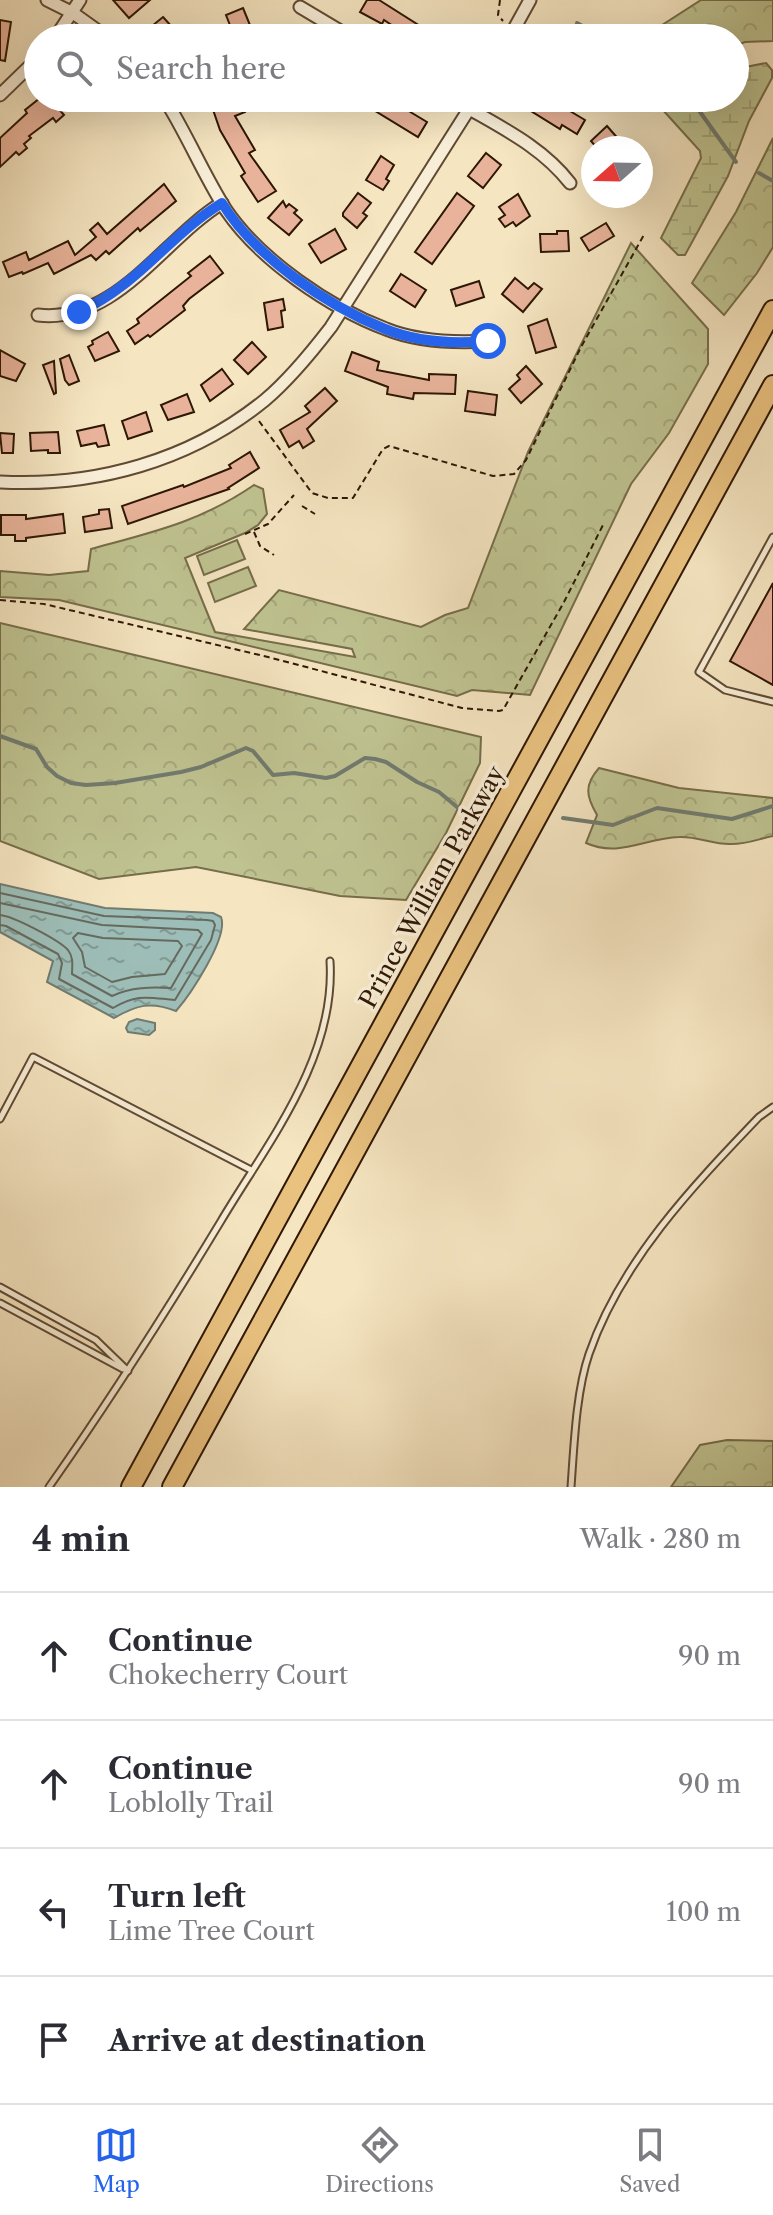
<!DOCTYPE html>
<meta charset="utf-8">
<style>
body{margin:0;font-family:"Libre Caslon Text",serif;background:#f7f7f7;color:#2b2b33}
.compass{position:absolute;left:581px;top:136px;width:72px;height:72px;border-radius:50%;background:#fff;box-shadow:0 8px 32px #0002;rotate:250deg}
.stop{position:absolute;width:24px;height:24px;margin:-18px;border:6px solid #2563eb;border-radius:50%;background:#fff}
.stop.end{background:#2563eb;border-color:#fff;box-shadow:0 2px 8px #0008}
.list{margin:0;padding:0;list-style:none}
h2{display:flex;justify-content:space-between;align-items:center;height:104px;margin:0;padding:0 32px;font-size:34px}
h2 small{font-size:26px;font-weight:400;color:#7c7c81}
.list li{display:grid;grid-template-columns:52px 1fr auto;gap:24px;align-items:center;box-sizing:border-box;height:128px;padding:0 32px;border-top:2px solid #e1e1e2}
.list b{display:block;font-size:30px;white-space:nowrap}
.list p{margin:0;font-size:26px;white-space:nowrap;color:#7c7c81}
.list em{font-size:26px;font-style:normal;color:#7c7c81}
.icon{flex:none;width:44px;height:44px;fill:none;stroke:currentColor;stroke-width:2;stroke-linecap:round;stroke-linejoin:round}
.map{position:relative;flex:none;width:773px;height:1487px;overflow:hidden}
.search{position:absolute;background:#fff;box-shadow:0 8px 32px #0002;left:24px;right:24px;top:24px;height:88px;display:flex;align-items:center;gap:20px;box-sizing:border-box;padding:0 28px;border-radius:44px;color:#7c7c81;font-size:30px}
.sheet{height:616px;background:#fff}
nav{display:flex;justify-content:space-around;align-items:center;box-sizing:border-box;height:112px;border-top:2px solid #e1e1e2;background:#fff;font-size:22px;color:#7c7c81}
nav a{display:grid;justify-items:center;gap:4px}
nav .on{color:#2563eb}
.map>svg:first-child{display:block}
.forest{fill:url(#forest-crowns);stroke:#766d4a;stroke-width:2}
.wetland{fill:url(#wetland-marsh);stroke:#766d4a;stroke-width:2}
.pitch{fill:#bfc391;stroke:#766d4a;stroke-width:2}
.water{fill:url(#water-ripples);stroke:#717b70;stroke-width:2}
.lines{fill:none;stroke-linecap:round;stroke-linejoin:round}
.shore{stroke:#666a5e;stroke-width:2}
.stream{stroke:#717b70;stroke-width:4}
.building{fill:#e8b39a;stroke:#2e1704;stroke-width:2}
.service-casing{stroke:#604a33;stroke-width:9}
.minor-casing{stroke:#604a33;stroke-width:15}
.trunk-casing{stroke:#2e1704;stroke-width:22}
.path{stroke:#2e1704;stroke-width:2;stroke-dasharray:6 4;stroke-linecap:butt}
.service{stroke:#f8eed7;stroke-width:5}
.minor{stroke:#f8eed7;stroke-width:11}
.trunk{stroke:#eac280;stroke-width:18}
.route{stroke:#2563eb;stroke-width:10}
.labels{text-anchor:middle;stroke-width:7;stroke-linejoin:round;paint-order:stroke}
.street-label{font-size:24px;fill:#2e1704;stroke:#f8eed7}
</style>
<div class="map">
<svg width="773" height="1487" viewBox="0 0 773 1487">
<defs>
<pattern id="forest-crowns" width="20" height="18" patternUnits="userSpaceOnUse" patternTransform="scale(2)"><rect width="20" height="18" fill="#bfc391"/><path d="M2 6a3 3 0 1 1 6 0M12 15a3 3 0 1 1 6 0" fill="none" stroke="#a4a77b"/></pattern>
<pattern id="wetland-marsh" width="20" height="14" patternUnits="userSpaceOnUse" patternTransform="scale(2)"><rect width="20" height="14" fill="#bfc391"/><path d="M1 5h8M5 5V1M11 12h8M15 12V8" fill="none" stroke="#a4a77b"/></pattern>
<pattern id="water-ripples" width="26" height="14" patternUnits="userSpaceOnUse" patternTransform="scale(2)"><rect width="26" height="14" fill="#9dbeb8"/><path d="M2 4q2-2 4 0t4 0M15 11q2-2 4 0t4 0" fill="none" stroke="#809993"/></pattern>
</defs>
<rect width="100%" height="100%" fill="#f5e5c1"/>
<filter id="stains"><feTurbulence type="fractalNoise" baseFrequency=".0025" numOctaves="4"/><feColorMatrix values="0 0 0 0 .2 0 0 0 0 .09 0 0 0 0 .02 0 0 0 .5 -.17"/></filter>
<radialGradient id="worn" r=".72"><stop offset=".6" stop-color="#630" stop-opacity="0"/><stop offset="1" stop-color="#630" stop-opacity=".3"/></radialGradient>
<g class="forest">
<path d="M701,0H773V41L745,42L735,46V38H642Z"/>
<path d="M773,138V247L757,273L724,315L692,283L736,212Z"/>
<path d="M631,243L708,329V364L669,433L631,484L530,695L472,690L457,696L59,600L0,597V571L49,575L88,571L91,549C153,532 200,522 254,485L263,489L267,514L258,525L245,533L185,558L215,632L355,657L352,649L244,629L279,590L421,627L445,615L468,608L528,452Z"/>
<path d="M0,623L481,737L480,763L446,833L406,900L340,896L196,867L99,879L0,841Z"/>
<path d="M599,768L679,788L773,798V836C758,839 745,845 729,844C712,844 696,836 679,837C645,838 619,858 586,843L597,815C586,796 584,785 599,768Z"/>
<path d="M727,1440L773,1441V1487H671L700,1445Z"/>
</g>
<path class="wetland" d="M766,63L772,70V78L749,121L728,176L685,255H678L661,238L701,158L700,151L652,98H735V69Z"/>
<g class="pitch">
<path d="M237,540L245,559L204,575L197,556Z"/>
<path d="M248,567L256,586L215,602L208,583Z"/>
</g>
<g class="water">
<path d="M0,884L105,908L213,913L221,917C229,937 190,995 176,1011C150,1001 137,1005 114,1018L47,982L53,961L0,932Z"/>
<path d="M137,1019L155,1023V1030L149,1035L128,1032L126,1028L129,1022Z"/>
</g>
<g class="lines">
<g class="shore">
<path d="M0,893L104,916L207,920L213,921L215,925L211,940L175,1000C150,998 138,993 113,1008L59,979L62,963L58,954L6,926L0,925"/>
<path d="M0,903L102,925L198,930L202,934L171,988C151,987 131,987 112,996L72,974C72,966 74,958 68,950C59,940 13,916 0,915"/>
<path d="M78,933L103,938L178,941L182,946L165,974L132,977L112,982L85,967L82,952L73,938Z"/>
</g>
<g class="stream">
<path d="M577,23L604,38"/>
<path d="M690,98L736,162"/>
<path d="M759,173L773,181"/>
<path d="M0,736L36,749L47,767L57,776L71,783L86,785L115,783L181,772L201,767L246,748L253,751L273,775L294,773L326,778L335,776L365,758L375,759L386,762L417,782L439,792L463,812L479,804"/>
<path d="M563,818L613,825L657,808L732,819L773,806"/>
</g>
</g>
<g class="building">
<path d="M113,0H150L129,18Z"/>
<path d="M367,0H379L439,38H411L384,20L382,24L360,12Z"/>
<path d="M243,8L254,35L235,38L226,15Z"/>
<path d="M163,17L182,38H154L147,30Z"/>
<path d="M0,20L11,22L5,61L0,60Z"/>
<path d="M40,98H70L58,108L64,115L56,122L53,118L29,136L31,138L24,144L27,148L19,155L16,152L0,167V138L27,113L25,110Z"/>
<path d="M209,98H239L245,112L235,116L255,150L249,153L276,191L258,202L241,176L245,173L220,130Z"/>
<path d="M354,98H387L427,122L418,137Z"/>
<path d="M510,98H548L585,120L577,134L562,125L560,129Z"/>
<path d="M607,126L621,142L615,148H597L591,141Z"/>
<path d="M486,153L501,165L483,188L468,176Z"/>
<path d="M381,156L394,165L386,179L389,181L383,190L366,180Z"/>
<path d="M164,184L176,201L140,231L138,228L109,254L106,251L96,260L91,255L54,274L48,263L23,274L22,272L9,277L3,262L26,252L29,260L68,241L75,255L96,237L90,230L98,223L107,234Z"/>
<path d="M358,193L371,203L363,213L367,216L357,228L343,216V213Z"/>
<path d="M457,193L474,206L432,264L415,252Z"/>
<path d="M518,194L530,216L516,226L513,222L505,227L499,219L505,215L499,207Z"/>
<path d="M283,201L286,207L289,204L297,210L294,213L302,220L289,235L268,218Z"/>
<path d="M606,223L614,236L589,251L581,238Z"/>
<path d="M335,229L346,249L321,263L309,244Z"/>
<path d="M557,231H568L569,251L541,252L540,234H557Z"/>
<path d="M210,256L223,273L189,299L183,306L185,310L150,337L148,335L135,344L127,331L139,323L137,319L191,276L188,273Z"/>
<path d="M401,274L426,290L415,307L390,291Z"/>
<path d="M515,278L528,289L534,283L542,289L523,312L502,294Z"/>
<path d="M479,281L484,297L456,306L451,290Z"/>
<path d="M283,299L285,310L281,311L283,327L268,330L264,303Z"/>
<path d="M547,319L556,347L536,353L528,326Z"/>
<path d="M108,332L119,351L95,361L88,347L93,344L92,341Z"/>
<path d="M252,342L266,357L248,374L234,360Z"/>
<path d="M0,350L25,364L16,381L0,376Z"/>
<path d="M352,352L379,362L377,370L429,380V374L456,375L455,394L414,393L413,399L387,394L388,387L345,371Z"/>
<path d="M69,355L79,381L69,385L65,380L60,359Z"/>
<path d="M54,361L56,393L54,394L43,365Z"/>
<path d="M526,366L542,384L521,403L509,389L520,379L517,375Z"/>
<path d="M222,369L233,384L210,401L201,385Z"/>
<path d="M325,388L337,401L307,429L314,441L303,448L299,441L289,447L280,430L310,412L305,406Z"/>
<path d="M468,391L497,395L495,415L465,411Z"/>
<path d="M187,394L194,412L168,420L161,405Z"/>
<path d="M146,412L152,431L128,439L122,421Z"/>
<path d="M104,425L109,445L98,447L96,443L81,446L77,431Z"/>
<path d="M58,432L60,453H48V450L31,451L30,433Z"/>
<path d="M0,433L14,434L13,453H2Z"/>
<path d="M250,452L259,468L228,488L229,489L128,524L122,506L183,485L184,487L231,468L229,465Z"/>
<path d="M109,509L112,528L85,532L83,517L99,514V510Z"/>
<path d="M63,514L65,533L26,538V541H15V535H1V515H26V519Z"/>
<path d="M773,583V685L730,661Z"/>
</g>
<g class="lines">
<g class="service-casing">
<g id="service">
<path d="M773,537L699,672L725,690L773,702"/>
<path d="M0,1119L33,1057L251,1170"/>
<path d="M0,1287L96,1340L128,1371"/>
<path d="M0,1303L123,1369"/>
<path d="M49,1487C110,1400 166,1312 221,1221C268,1142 336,1058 330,961"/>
<path d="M571,1487C574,1446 576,1392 589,1354C621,1261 693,1186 759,1117L773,1107"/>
</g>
</g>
<g class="minor-casing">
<g id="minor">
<path d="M47,0L73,13L108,38"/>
<path d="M300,7L352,38"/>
<path d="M55,38L80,0"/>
<path d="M509,38L530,0"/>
<path d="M0,95L38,58"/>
<path d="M164,98C187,134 203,174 226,210C260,260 330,308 386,329C418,342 454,343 488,341"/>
<path d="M451,98C493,124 539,143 570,183"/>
<path d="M38,315C116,324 163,239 222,203"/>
<path d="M0,482C95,487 190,461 265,400C290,379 311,353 331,327L476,98"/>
</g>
</g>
<g class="trunk-casing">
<g id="trunk">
<path d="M131,1487L773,310"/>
<path d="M172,1487L773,385"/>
</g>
</g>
<g class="path">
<path d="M500,0L498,15L503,21"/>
<path d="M259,421L312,493L328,498H353L383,449L389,446L493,476L514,474L526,460L581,347L645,233"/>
<path d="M302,506L315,514"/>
<path d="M254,532L260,546L274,555"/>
<path d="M245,534L268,524L294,495"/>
<path d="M0,600L44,604L268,657L462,708L499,711L503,710L564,602L603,525"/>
</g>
<use href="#service" class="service"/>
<use href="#minor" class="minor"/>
<use href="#trunk" class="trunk"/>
</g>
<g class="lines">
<path class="route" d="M79,312C140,284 168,236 222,203C255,257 328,306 385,329C417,342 454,344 488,341"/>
</g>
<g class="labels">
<g class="street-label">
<text transform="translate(432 887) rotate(-61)" y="8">Prince William Parkway</text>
</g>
</g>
<rect width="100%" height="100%" filter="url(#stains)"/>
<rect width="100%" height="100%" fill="url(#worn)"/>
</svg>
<svg class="compass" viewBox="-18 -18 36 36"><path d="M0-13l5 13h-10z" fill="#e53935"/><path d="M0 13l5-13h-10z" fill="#7c7c81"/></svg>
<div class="stop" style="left:488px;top:341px"></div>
<div class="stop end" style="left:79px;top:312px"></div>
<div class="search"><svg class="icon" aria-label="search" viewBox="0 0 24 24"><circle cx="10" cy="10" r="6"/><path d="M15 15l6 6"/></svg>Search here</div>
</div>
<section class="sheet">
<h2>4 min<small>Walk · 280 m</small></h2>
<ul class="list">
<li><svg class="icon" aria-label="ahead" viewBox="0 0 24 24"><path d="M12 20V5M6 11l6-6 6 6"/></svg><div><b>Continue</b><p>Chokecherry Court</p></div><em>90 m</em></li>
<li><svg class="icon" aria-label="ahead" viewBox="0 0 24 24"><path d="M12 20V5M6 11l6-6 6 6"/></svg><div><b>Continue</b><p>Loblolly Trail</p></div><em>90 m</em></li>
<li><svg class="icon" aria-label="left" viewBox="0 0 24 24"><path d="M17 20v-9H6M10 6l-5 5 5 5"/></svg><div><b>Turn left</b><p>Lime Tree Court</p></div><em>100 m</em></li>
<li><svg class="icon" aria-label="arrive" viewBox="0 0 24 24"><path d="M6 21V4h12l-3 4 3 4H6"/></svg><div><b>Arrive at destination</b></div></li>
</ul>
</section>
<nav>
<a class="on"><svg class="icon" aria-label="map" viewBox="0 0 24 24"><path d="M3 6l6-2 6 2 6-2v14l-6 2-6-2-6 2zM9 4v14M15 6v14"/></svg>Map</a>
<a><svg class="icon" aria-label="directions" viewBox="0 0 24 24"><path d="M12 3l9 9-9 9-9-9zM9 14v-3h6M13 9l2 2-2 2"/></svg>Directions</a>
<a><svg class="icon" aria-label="saved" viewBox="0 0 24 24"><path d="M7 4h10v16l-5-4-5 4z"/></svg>Saved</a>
</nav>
